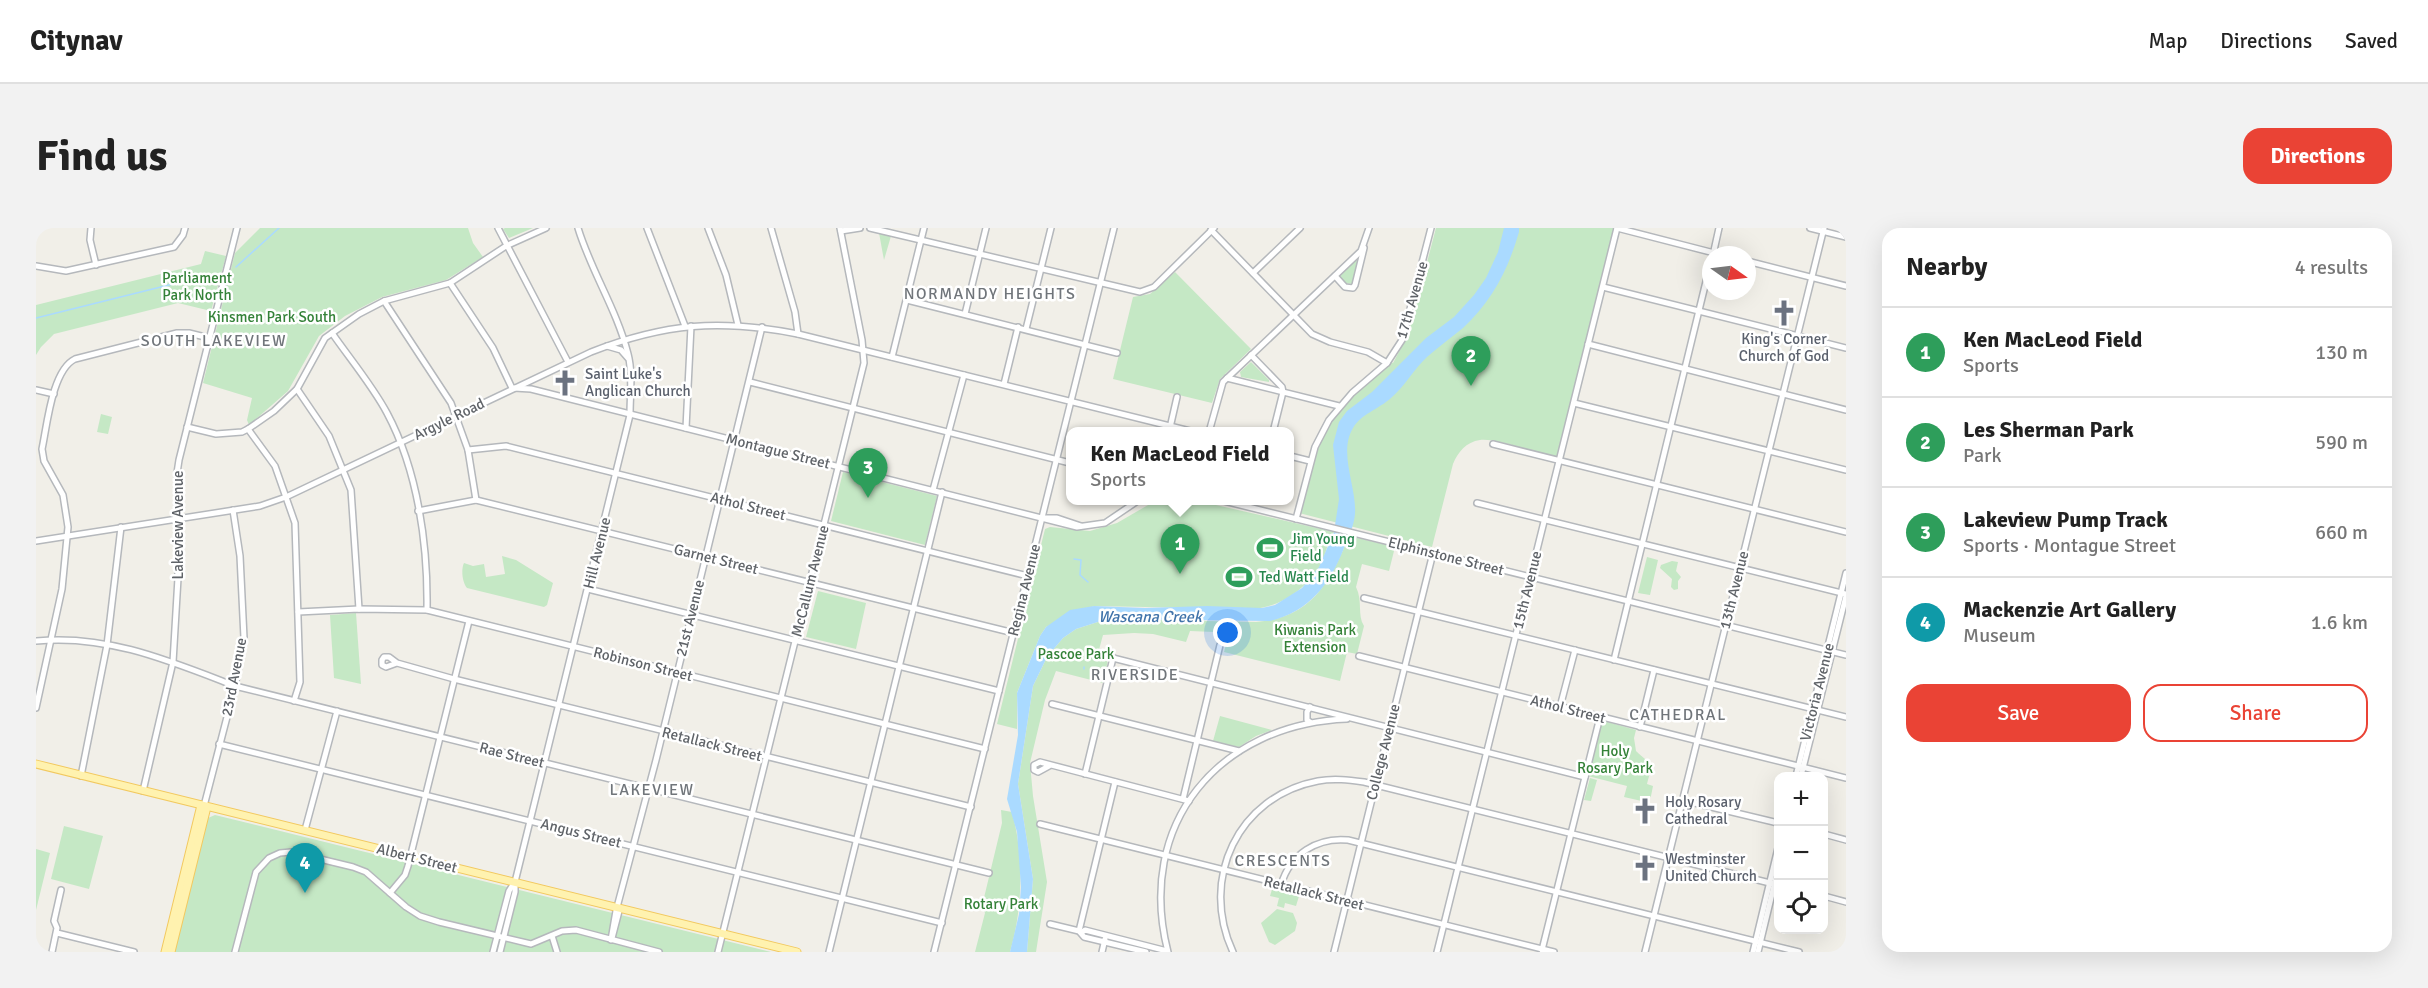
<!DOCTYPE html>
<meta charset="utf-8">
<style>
body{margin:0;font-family:Signika,sans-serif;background:#f2f2f2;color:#222}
.controls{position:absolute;right:18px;bottom:18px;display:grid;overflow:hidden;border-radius:12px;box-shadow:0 6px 24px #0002}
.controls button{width:54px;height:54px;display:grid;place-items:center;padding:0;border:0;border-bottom:2px solid #e0e0e0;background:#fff;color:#222;font:30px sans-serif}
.compass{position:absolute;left:1666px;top:18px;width:54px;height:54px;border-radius:50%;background:#fff;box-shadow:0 6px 24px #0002;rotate:104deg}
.you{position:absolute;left:1192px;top:405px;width:21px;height:21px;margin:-15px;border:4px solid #fff;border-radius:50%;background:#1a73e8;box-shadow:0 0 0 9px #1a73e833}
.badge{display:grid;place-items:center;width:39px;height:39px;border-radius:50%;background:#ea4335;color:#fff;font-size:20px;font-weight:700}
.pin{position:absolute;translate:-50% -50px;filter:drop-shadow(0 2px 3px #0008)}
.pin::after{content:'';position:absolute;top:32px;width:21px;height:18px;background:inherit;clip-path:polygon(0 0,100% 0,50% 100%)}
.popup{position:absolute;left:1030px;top:199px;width:228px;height:78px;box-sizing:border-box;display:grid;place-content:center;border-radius:12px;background:#fff;filter:drop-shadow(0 2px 4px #0005);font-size:20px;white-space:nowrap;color:#767676}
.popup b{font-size:22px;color:#222}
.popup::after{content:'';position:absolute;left:50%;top:100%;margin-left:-12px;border:12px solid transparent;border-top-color:#fff}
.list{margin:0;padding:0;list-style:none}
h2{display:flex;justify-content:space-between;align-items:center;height:78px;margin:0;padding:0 24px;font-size:26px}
h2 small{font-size:20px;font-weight:400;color:#767676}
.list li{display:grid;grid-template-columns:39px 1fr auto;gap:18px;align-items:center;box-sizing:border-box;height:90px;padding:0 24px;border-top:2px solid #e0e0e0}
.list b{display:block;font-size:22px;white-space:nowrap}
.list p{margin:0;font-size:20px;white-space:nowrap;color:#767676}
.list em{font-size:20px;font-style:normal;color:#767676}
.actions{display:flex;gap:12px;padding:18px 24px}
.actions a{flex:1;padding:14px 0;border:2px solid #ea4335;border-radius:18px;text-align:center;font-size:21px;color:#ea4335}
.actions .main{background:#ea4335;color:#fff}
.icon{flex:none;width:33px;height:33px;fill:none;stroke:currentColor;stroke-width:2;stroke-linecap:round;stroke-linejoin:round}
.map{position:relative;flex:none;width:1810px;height:724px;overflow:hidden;border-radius:18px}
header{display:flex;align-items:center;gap:36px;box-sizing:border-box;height:84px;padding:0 30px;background:#fff;border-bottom:2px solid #e0e0e0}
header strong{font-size:28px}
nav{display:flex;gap:33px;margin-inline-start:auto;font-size:21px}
.intro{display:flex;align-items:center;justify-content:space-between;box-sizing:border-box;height:144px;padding:0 36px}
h1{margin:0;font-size:42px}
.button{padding:15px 27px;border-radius:18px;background:#ea4335;color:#fff;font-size:21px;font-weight:700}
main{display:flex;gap:36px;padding:0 36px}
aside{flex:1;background:#fff;border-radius:18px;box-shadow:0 6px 24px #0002}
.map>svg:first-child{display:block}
.green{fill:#c5e8c5}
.water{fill:#aadaff}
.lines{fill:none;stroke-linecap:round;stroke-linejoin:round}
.stream{stroke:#aadaff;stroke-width:1.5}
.minor-casing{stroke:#b5b8bc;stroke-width:8}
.major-casing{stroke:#f2c960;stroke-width:9}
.minor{stroke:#fff;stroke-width:5}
.major{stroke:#fff2af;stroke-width:7}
.labels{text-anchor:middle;stroke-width:5;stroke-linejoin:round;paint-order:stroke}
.park-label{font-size:15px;fill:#348238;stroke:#fff}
.street-label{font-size:15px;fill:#5f6368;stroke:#fff}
.worship-label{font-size:15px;fill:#5b616d;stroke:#fff;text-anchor:start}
.leisure-label{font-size:15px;fill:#27864d;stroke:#fff;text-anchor:start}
.neighbourhood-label{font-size:16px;letter-spacing:1.5px;fill:#70757a;stroke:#fff}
.water-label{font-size:16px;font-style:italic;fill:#4174aa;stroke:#fff}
</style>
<header>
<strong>Citynav</strong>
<nav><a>Map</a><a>Directions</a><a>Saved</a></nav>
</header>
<div class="intro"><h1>Find us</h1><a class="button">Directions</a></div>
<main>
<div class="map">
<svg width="1810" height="724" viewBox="0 0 1810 724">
<rect width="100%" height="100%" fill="#f1efe8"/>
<g class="green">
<path d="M224,0H432L437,15L447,29L410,52L346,69L309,88L283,108L252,163L213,197L211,192L216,170L167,155L199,25Z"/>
<path d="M469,0H497L473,10L467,1Z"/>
<path d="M1400,0H1579L1522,231C1503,226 1462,210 1444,212C1430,214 1422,224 1417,236L1396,319L1263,285C1274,246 1281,206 1310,175C1324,160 1341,149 1355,134L1357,135L1372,107Z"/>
<path d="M843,5L855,8L848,32Z"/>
<path d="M169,23L190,28L175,83L142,75L18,106L5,119L0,127V77L165,36Z"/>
<path d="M1320,32L1322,33L1317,56L1308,55L1303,48Z"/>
<path d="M1139,44L1215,121L1184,151L1176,175L1077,151L1097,69L1114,66Z"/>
<path d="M1215,134L1233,152V154L1205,149L1204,144Z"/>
<path d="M65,186L76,189L72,206L61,204Z"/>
<path d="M807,244L901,268L889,317L795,293Z"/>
<path d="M1158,272L1298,304C1291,313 1290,328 1284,338C1269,362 1243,380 1215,381L1058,378L1010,399L1004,408L981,465V501L961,496L1009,301L1014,299L1054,303L1081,295L1119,273Z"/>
<path d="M1313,308L1359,319L1353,343L1326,336L1320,359C1327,373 1321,387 1328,398L1321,426L1311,424L1304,453L1188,424L1192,409L1178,404L1154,403L1150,414L1117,406L1098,405L1067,407L1061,429L1072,432L1067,455L1020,443L1009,472L994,535L997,568L1011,654L1000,724H991L997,651L982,556L997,458L1011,429L1027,410L1040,401L1071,391L1220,394C1276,390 1294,354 1313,308Z"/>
<path d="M466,328L480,332L517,355L511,377L508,379L431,360C426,354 425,341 428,335L437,338L448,336L450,349L469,346Z"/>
<path d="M1611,329L1622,332L1614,367L1602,365Z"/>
<path d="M1636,333L1642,334L1640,343L1645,349L1642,353V361L1638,362L1635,359L1636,351L1624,340L1625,337Z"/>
<path d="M782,363L830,375L820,421L770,409Z"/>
<path d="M320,385L325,456L298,450L294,387Z"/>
<path d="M1184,488L1236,502L1220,508L1203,519L1177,513Z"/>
<path d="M1568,493L1600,502L1598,510L1600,523C1616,538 1617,534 1611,556L1617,558L1615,568L1610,574L1588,569L1591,558L1552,548L1565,496Z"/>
<path d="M1554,550L1561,552L1555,573L1548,572Z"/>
<path d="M965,582L976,584C988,628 987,680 974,724H939L949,685L946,678L966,595Z"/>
<path d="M179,587L735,724H138L172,590Z"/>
<path d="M28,598L67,608L53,661L15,651Z"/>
<path d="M0,621L14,625L0,682Z"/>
<path d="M1237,658L1264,665L1260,678L1249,675L1248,680L1241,678L1243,670L1234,668Z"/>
<path d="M1241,681L1257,685L1261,695L1259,703L1239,717L1233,714L1225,695Z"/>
</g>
<path class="water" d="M1468,0H1483V4C1472,42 1456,73 1427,100C1415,110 1402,119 1391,129C1378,141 1369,158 1355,170C1343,181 1325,186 1317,200C1302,225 1321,259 1319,286C1318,297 1313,309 1308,320C1294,356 1274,383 1234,393L1071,391L1040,401L1027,410L1011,429L997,458L982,556L997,651L991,724H974L983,686L985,659L981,604L971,571L982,507L981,465L1004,408L1010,399L1034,382L1058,378L1109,380L1171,378L1226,380L1239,377L1266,360L1283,339L1298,304L1303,271L1297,217L1303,194L1311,183L1336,164L1390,110L1418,89L1438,67L1450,50L1462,24Z"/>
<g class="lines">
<g class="stream">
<path d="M200,39L243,0"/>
<path d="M0,90L173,47"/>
<path d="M1038,331L1045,332L1044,347L1052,354"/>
<path d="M1048,441V439"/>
</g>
<g class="minor-casing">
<g id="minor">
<path d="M55,0L54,12L60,37"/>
<path d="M462,0L532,134"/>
<path d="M611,0L649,98"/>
<path d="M672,0L690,47L702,97"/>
<path d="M735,0L759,84L762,106"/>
<path d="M834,0L1104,64L1118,59L1178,0"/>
<path d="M1581,0L1686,27"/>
<path d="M1774,0L1810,9"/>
<path d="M1175,2L1276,106L1294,114L1332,124L1351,135"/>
<path d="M805,3L824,0"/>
<path d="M1677,27L1683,0"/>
<path d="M1711,33L1810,58"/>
<path d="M0,38L30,43L138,19L147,7L149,0"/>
<path d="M1217,45L1264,0"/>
<path d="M1299,48L1309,59L1317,60L1319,57L1328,20"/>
<path d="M414,55L457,120L476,160"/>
<path d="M1567,59L1810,120"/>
<path d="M871,72L1081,125"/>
<path d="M348,73L415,175L432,222L440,272"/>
<path d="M929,86L950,0"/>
<path d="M990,101L1015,0"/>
<path d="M296,105C314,131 336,157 351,185C382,243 392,317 391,382"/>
<path d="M1552,116L1810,182"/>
<path d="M571,118L585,122L592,130"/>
<path d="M1215,127L1246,159L1247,164L1237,204"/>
<path d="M856,129L888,0"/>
<path d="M1191,150L1303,178"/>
<path d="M714,154L1034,235"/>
<path d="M968,156L982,99"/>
<path d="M478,160L495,161L1041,299L1069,295L1103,272"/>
<path d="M261,161L293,208L315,262L323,381"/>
<path d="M0,162L18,166"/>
<path d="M1538,175L1810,242"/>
<path d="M151,199L180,206L206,204L212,201L238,183L261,161L289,110L323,86L348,73L414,55L470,18L510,0"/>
<path d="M650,200L655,98"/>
<path d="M212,201L239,238L259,295L264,454L258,473"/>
<path d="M1133,204L1141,169"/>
<path d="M1173,204L1187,154L1325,23L1333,0"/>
<path d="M1457,216L1810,304"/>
<path d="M432,222L470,218L992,348"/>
<path d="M1254,228L1274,233"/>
<path d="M897,262L928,147"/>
<path d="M1184,272L1810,427"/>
<path d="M1441,275L1810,366"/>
<path d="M382,283L440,272L978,405"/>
<path d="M1008,290H1021L1045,298"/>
<path d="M1260,291L1279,219L1293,192L1316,165L1351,135L1366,112L1395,0"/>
<path d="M0,313L224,278L250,269L555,124C629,95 684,91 762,106L1158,204"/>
<path d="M552,361L963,463"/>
<path d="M1328,370L1810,489"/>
<path d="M262,384L323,381L391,382L949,521"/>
<path d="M0,413C71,406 134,433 199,458L953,645"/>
<path d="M1065,427L1549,549"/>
<path d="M1323,428L1810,550"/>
<path d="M1578,432L1675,33"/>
<path d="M361,435L350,439L346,437V432L348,429H353L361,435L418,451L935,579"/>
<path d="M1016,476L1203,523"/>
<path d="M1524,479L1539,422"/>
<path d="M0,480L26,361L32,299L27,267L8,233L6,221C11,198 16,142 39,131L141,105H153L173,110"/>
<path d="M1274,494L1271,492V484L1274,479"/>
<path d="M1604,499L1618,442"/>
<path d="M183,516L906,695"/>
<path d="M1013,538L1002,544L998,542V537L1004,534L1153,573"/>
<path d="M1049,546L1077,430"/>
<path d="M45,548L71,417L85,299"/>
<path d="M1760,548L1810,345"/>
<path d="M1765,548L1810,368"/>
<path d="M107,563L137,434L142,350L141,245L143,232L201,0"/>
<path d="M1147,571L1184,417"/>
<path d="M1646,572L1742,595"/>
<path d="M168,578L199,458L208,410L204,328L197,282"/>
<path d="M1004,596L1518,724"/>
<path d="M269,602L301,483"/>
<path d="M1788,606L1810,612"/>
<path d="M1245,657C1254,626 1281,609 1312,612L1763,724"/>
<path d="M354,665L369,647L372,638L433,393"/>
<path d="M1788,668L1810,674"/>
<path d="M1014,696L1043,703L1048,709L1110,724"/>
<path d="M1043,703L1079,554"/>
<path d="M21,705L98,724"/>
<path d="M1045,705L1049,702L1131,723"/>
<path d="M516,708L521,724"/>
<path d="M576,710L583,683L582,680"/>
<path d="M575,712L580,683L620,532L726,99"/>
<path d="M1506,722L1564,489"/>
<path d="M16,724L21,700L18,693L25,662"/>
<path d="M199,724L220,644L233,630L244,625L255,624L317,639L330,644L370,679L384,688L403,694L495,716L526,703L540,702L623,724"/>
<path d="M457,724L473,663L478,655"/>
<path d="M464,724L479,664V654L594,187C594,167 597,145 592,126C581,82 555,43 542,0"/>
<path d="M682,724L828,135L826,112L804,0"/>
<path d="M793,724L906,264"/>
<path d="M898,724L1078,0"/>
<path d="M1066,724L1069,711"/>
<path d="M1132,724C1099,596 1183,496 1311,491"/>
<path d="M1197,724C1163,651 1202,568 1282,553C1298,550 1313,552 1328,554L1742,657"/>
<path d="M1298,724L1397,325"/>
<path d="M1401,724L1581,0"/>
<path d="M1609,724L1788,0"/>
<path d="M1717,724L1742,620"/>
<path d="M1722,724L1742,641"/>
</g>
</g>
<g class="major-casing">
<g id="major">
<path d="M0,536L761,724"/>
<path d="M129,724L165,577"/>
<path d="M135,724L171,579"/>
</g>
</g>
<use href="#minor" class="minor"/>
<use href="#major" class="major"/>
</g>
<defs>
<g id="church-bare" transform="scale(2.07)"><path d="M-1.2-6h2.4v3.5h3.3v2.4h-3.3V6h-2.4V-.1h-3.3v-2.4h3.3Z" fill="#6b7280" stroke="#fff" stroke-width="2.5" paint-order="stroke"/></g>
<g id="stadium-bare" transform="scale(2.07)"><path d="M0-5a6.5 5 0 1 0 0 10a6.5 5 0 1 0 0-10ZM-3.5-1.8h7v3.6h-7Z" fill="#2e9e5b" stroke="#fff" stroke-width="2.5" paint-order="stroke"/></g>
</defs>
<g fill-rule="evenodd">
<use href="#church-bare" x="1748" y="85"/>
<use href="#church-bare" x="529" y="155"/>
<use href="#stadium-bare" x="1234" y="320"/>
<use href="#stadium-bare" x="1203" y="349"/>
<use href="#church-bare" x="1609" y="583"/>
<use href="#church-bare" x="1609" y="640"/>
</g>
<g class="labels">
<g class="park-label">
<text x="161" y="55">Parliament<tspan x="161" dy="17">Park North</tspan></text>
<text x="236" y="94">Kinsmen Park South</text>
<text x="1279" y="407">Kiwanis Park<tspan x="1279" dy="17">Extension</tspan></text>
<text x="1040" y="431">Pascoe Park</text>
<text x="1579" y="528">Holy<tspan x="1579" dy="17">Rosary Park</tspan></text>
<text x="965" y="681">Rotary Park</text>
</g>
<g class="street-label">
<text transform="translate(1376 72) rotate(-74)" y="5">17th Avenue</text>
<text transform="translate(413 191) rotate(-26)" y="5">Argyle Road</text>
<text transform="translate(742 223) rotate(14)" y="5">Montague Street</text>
<text transform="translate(712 278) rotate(14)" y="5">Athol Street</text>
<text transform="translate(142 297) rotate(-90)" y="5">Lakeview Avenue</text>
<text transform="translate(561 325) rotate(-76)" y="5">Hill Avenue</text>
<text transform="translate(1410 328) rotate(14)" y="5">Elphinstone Street</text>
<text transform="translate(680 331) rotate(14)" y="5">Garnet Street</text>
<text transform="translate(774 353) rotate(-76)" y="5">McCallum Avenue</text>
<text transform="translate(988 362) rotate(-76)" y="5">Regina Avenue</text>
<text transform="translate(1491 362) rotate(-76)" y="5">15th Avenue</text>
<text transform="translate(1698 362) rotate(-76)" y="5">13th Avenue</text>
<text transform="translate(654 390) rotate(-76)" y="5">21st Avenue</text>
<text transform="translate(607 436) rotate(14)" y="5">Robinson Street</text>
<text transform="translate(198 449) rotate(-79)" y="5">23rd Avenue</text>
<text transform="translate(1781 464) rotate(-76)" y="5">Victoria Avenue</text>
<text transform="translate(1532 481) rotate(14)" y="5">Athol Street</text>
<text transform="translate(676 516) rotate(14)" y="5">Retallack Street</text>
<text transform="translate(1347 524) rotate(-76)" y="5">College Avenue</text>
<text transform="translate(476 527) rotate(14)" y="5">Rae Street</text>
<text transform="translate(545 605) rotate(14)" y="5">Angus Street</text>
<text transform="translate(381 630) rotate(14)" y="5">Albert Street</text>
<text transform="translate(1278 665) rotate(14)" y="5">Retallack Street</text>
</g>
<g class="worship-label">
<text x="1748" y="116" text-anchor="middle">King's Corner<tspan x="1748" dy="17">Church of God</tspan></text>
<text x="549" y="151">Saint Luke's<tspan x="549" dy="17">Anglican Church</tspan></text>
<text x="1629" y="579">Holy Rosary<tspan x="1629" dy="17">Cathedral</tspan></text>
<text x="1629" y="636">Westminster<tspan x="1629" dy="17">United Church</tspan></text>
</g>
<g class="leisure-label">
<text x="1254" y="316">Jim Young<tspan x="1254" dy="17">Field</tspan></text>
<text x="1223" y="354">Ted Watt Field</text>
</g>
<g class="neighbourhood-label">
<text x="954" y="71">NORMANDY HEIGHTS</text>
<text x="178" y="118">SOUTH LAKEVIEW</text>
<text x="1099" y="452">RIVERSIDE</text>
<text x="1642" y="492">CATHEDRAL</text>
<text x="616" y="567">LAKEVIEW</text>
<text x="1247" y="638">CRESCENTS</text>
</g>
<g class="water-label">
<text x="1114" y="394">Wascana Creek</text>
</g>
</g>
</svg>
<div class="controls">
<button>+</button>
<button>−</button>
<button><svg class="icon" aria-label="locate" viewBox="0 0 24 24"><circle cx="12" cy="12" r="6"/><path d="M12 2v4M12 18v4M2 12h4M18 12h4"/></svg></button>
</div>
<svg class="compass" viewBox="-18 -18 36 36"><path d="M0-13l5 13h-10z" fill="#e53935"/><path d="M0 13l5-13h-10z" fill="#767676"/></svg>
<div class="you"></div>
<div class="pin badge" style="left:1144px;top:346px;background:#2e9e5b">1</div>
<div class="popup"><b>Ken MacLeod Field</b>Sports</div>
<div class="pin badge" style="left:1435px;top:158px;background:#2e9e5b">2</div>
<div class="pin badge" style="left:832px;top:270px;background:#2e9e5b">3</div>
<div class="pin badge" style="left:269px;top:665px;background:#0f9aa8">4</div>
</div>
<aside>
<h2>Nearby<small>4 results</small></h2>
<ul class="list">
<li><span class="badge" style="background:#2e9e5b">1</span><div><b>Ken MacLeod Field</b><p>Sports</p></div><em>130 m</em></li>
<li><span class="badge" style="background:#2e9e5b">2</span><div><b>Les Sherman Park</b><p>Park</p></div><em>590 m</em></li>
<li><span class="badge" style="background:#2e9e5b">3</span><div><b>Lakeview Pump Track</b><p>Sports · Montague Street</p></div><em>660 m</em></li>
<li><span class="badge" style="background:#0f9aa8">4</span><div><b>Mackenzie Art Gallery</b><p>Museum</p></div><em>1.6 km</em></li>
</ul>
<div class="actions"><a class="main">Save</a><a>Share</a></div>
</aside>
</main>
